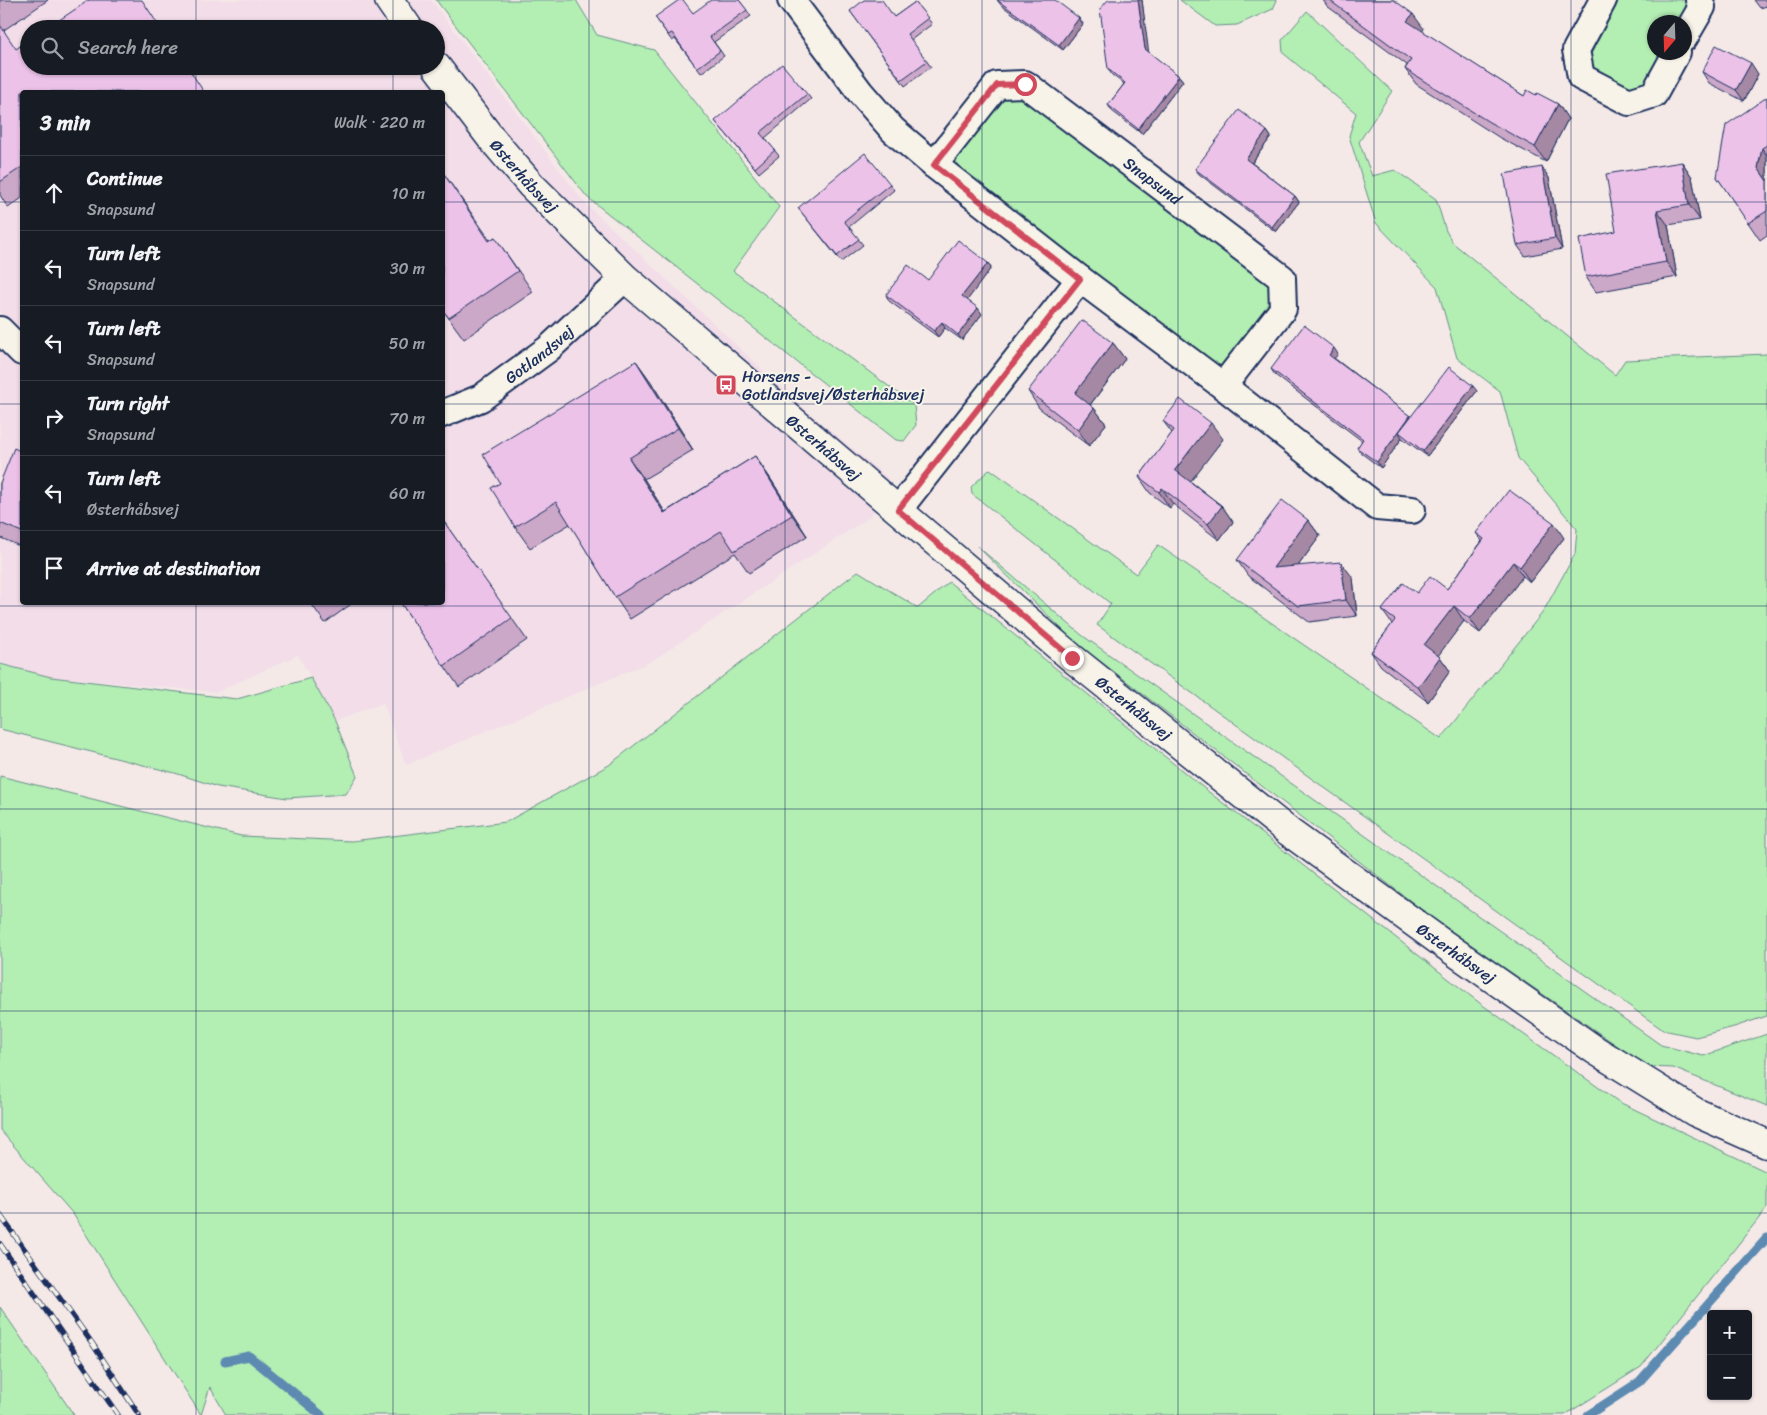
<!DOCTYPE html>
<meta charset="utf-8">
<style>
body{margin:0;font-family:Sriracha,sans-serif;background:#242831;color:#f1f3f6}
.controls{position:absolute;right:15px;bottom:15px;display:grid;overflow:hidden;border-radius:5px;box-shadow:0 1px 4px #0004}
.controls button{width:45px;height:45px;display:grid;place-items:center;padding:0;border:0;border-bottom:1px solid #363941;background:#171b24;color:#f1f3f6;font:25px sans-serif}
.compass{position:absolute;left:1647px;top:15px;width:45px;height:45px;border-radius:50%;background:#171b24;box-shadow:0 1px 4px #0004;rotate:199deg}
.stop{position:absolute;width:15px;height:15px;margin:-11px;border:4px solid #d1495b;border-radius:50%;background:#fff}
.stop.end{background:#d1495b;border-color:#fff;box-shadow:0 1px 5px #0008}
.list{margin:0;padding:0;list-style:none}
h2{display:flex;justify-content:space-between;align-items:center;height:65px;margin:0;padding:0 20px;font-size:21px}
h2 small{font-size:16px;font-weight:400;color:#9ea1a6}
.list li{display:grid;grid-template-columns:32px 1fr auto;gap:15px;align-items:center;box-sizing:border-box;height:75px;padding:0 20px;border-top:1px solid #363941}
.list b{display:block;font-size:19px;white-space:nowrap}
.list p{margin:0;font-size:16px;white-space:nowrap;color:#9ea1a6}
.list em{font-size:16px;font-style:normal;color:#9ea1a6}
.icon{flex:none;width:28px;height:28px;fill:none;stroke:currentColor;stroke-width:2;stroke-linecap:round;stroke-linejoin:round}
.map{position:relative;flex:none;width:1767px;height:1415px;overflow:hidden}
.search{position:absolute;background:#171b24;box-shadow:0 1px 4px #0004;left:20px;top:20px;width:425px;height:55px;display:flex;align-items:center;gap:12px;box-sizing:border-box;padding:0 18px;border-radius:28px;color:#9ea1a6;font-size:19px}
.panel{position:absolute;background:#171b24;box-shadow:0 1px 4px #0004;left:20px;top:90px;width:425px;height:515px;border-radius:5px}
.map>svg:first-child{display:block}
.built{fill:#f2dde8;fill-rule:evenodd}
.green{fill:#b3eeb3;stroke:#678e88}
.lines{fill:none;stroke-linecap:round;stroke-linejoin:round}
.stream{stroke:#5c8ab1;stroke-width:9}
.minor-casing{stroke:#1b2f5e;stroke-width:30}
.tertiary-casing{stroke:#1b2f5e;stroke-width:31}
.minor{stroke:#f7f3e8;stroke-width:26}
.tertiary{stroke:#f7f3e8;stroke-width:28}
.rail-casing{stroke:#1b2f5e;stroke-width:5.5}
.rail{stroke:#f7f3e8;stroke-width:4;stroke-dasharray:11;stroke-linecap:butt}
.wall{fill:#cba7c8;stroke:#1b2f5e}
.shaded-wall{fill:#a588a3;stroke:#1b2f5e}
.building{fill:#ecc2e9;stroke:#1b2f5e}
.route{stroke:#d1495b;stroke-width:6}
.grid{fill:none;stroke:#1b2f5e;stroke-width:1;stroke-opacity:0.55}
.labels{text-anchor:middle;stroke-width:4;stroke-linejoin:round;paint-order:stroke}
.street-label{font-size:16px;fill:#1b2f5e;stroke:#f7f3e8}
.poi-label{font-size:16px;fill:#1b2f5e;stroke:#f7f3e8;text-anchor:start}
</style>
<div class="map">
<svg width="1767" height="1415" viewBox="0 0 1767 1415">
<rect width="100%" height="100%" fill="#f5e9e8"/>
<filter id="ink" filterUnits="userSpaceOnUse"><feTurbulence type="fractalNoise" baseFrequency=".02" numOctaves="2"/><feDisplacementMap in="SourceGraphic" scale="10" xChannelSelector="R" yChannelSelector="G"/><feConvolveMatrix kernelMatrix="1 2 1 2 8 2 1 2 1" color-interpolation-filters="sRGB"/></filter>
<g filter="url(#ink)">
<path class="built" d="M0,0H431L584,202L808,412L888,478L871,516L650,662L406,765L383,703L335,721L298,655L217,692L51,677L0,664ZM29,29H436V66H29ZM22,92H442V602H22Z"/>
<g class="green">
<path d="M436,0H576L597,35L654,50L779,207L733,271L914,405L916,425L904,441L896,440L587,197Z"/>
<path d="M1180,0H1277L1273,9L1237,25L1215,26Z"/>
<path d="M1619,0H1686L1688,7L1680,22H1654V52L1664,53L1645,87L1631,89L1592,68L1590,56Z"/>
<path d="M1307,11L1392,91L1359,142L1372,176L1395,170L1436,199L1446,231L1453,243L1615,375L1625,360L1767,354V1016L1734,1027L1696,1037L1663,1030L1097,625L1111,604L972,494L971,487L990,469L1136,574L1158,545L1441,739L1543,612L1575,554L1577,529L1518,458L1500,391L1457,358L1437,287L1376,223L1349,136L1356,113L1283,53L1282,40Z"/>
<path d="M1019,90L1276,288L1277,303L1230,366L1213,368L960,173L955,157L1006,92Z"/>
<path d="M977,546L1083,636L1661,1045L1703,1056L1767,1034V1106L1673,1068L1648,1067L1431,917L1073,640Z"/>
<path d="M858,571L918,608L949,582L1205,789L1481,1004L1619,1102L1767,1172V1208L1641,1367L1565,1415H226L210,1387L201,1415L73,1214L0,1130V776L241,836L352,841L506,822L609,765Z"/>
<path d="M0,664L51,677L237,699L311,678L335,721L357,776L346,794L287,798L218,787L175,773L0,729Z"/>
<path d="M0,1307L74,1415H0Z"/>
</g>
<g class="lines">
<g class="stream">
<path d="M225,1361L249,1356L321,1415"/>
<path d="M1588,1415L1639,1382L1767,1238"/>
</g>
<g class="minor-casing">
<g id="minor">
<path d="M791,0L860,92L893,130L934,165L1080,279L1223,386L1377,507L1412,510"/>
<path d="M1603,0L1576,50L1581,77L1629,102L1654,94L1677,52"/>
<path d="M1684,38L1702,7L1699,0"/>
<path id="s1" d="M934,165L997,85L1025,84L1282,278L1283,309L1223,386"/>
<path d="M0,330L22,352"/>
<path id="s2" d="M442,414L481,398L548,349L625,278"/>
<path d="M898,510L1080,279"/>
</g>
</g>
<g class="tertiary-casing">
<g id="tertiary">
<path d="M389,0L409,29"/>
<path id="s3" d="M436,66L491,138L531,185L625,278L1072,658L1289,832L1442,943L1595,1050L1695,1112L1767,1144"/>
</g>
</g>
<use href="#minor" class="minor"/>
<use href="#tertiary" class="tertiary"/>
<g class="rail-casing">
<g id="rail">
<path d="M0,1215L92,1343L139,1415"/>
<path d="M0,1244L118,1415"/>
</g>
</g>
<use href="#rail" class="rail"/>
</g>
<g class="wall">
<path d="M0,0H48L4,30L22,92V198L8,208L0,195Z"/>
<path d="M739,0L751,16L714,42L724,56L701,73L675,39L672,41L655,17L693,13Z"/>
<path d="M997,0L1079,18L1083,24L1063,50L1001,5Z"/>
<path d="M1142,0L1148,52L1179,76L1183,81L1142,134L1112,111L1108,105L1124,84L1112,75L1108,69Z"/>
<path d="M1323,0H1394L1424,29L1422,31L1524,96L1536,95L1558,104L1568,119L1546,162L1500,138L1416,84L1405,69L1407,65L1327,6Z"/>
<path d="M1754,0H1767V6L1760,8Z"/>
<path d="M915,2L932,24L911,40L931,67L905,86L850,11L894,17Z"/>
<path d="M1702,72L1758,74L1744,101L1709,83Z"/>
<path d="M807,94L811,99L765,138L779,156L759,173L715,121Z"/>
<path d="M1767,97V235L1760,240L1717,177Z"/>
<path d="M1267,131L1271,137L1252,163L1295,196L1299,202L1276,232L1199,174L1195,169Z"/>
<path d="M1682,162L1692,177L1700,220L1668,225L1677,277L1596,292L1586,277L1616,231Z"/>
<path d="M1542,167L1549,178L1562,249L1525,256L1517,245Z"/>
<path d="M442,171L490,240L495,237L533,292L464,339L442,309Z"/>
<path d="M890,184L894,190L849,227L863,245L841,262L798,208Z"/>
<path d="M988,263L991,268L967,300L982,314L962,340L945,328L938,337L889,301L886,295L928,280Z"/>
<path d="M1113,343L1125,359L1090,405L1094,408L1106,424L1089,446L1039,408L1028,391Z"/>
<path d="M1338,354L1334,358L1411,417L1477,391L1427,456L1402,438L1381,468L1361,453L1357,448L1362,441L1275,375L1271,369Z"/>
<path d="M636,361L651,382L693,450L644,479L665,512L755,456L770,478L807,536L749,573L735,553L630,619L615,597L570,524L530,548L515,527L500,483Z"/>
<path d="M1163,421L1223,439L1190,481L1222,506L1233,522L1219,540L1173,504L1170,508L1150,493L1139,477L1172,433Z"/>
<path d="M22,452V547L1,538L0,537V483Z"/>
<path d="M442,519L527,640L459,687L400,602Z"/>
<path d="M1308,520L1320,536L1298,566L1353,578L1357,616L1309,622L1248,576L1237,560Z"/>
<path d="M1476,533L1564,538L1530,582L1523,576L1480,633L1464,621L1438,655L1440,657L1450,671L1428,702L1381,666L1371,652L1392,624L1382,610L1417,593L1447,589L1482,541Z"/>
<path d="M310,602H354L325,623Z"/>
</g>
<g class="shaded-wall">
<path d="M1138,0H1142L1149,55L1145,49Z"/>
<path d="M1413,14L1424,29L1418,37L1407,21Z"/>
<path d="M1079,18L1083,24L1063,50L1059,45Z"/>
<path d="M1751,63L1758,74L1744,101L1736,90Z"/>
<path d="M1179,76L1183,81L1142,134L1138,129Z"/>
<path d="M1558,104L1568,119L1546,162L1535,147Z"/>
<path d="M1267,131L1271,137L1250,165L1246,159Z"/>
<path d="M1762,148L1767,156V181L1758,168Z"/>
<path d="M1682,162L1692,177L1700,220L1689,205Z"/>
<path d="M1542,167L1549,178L1562,249L1555,238Z"/>
<path d="M1295,196L1299,202L1276,232L1272,227Z"/>
<path d="M1657,210L1668,225L1677,277L1666,262Z"/>
<path d="M988,263L991,268L966,302L962,296Z"/>
<path d="M978,308L982,314L962,340L958,335Z"/>
<path d="M942,322L945,328L938,337L934,331Z"/>
<path d="M1113,343L1125,359L1086,410L1075,393Z"/>
<path d="M1334,348L1338,354L1333,360L1329,355Z"/>
<path d="M636,361L651,382L693,450L678,428Z"/>
<path d="M1473,386L1477,391L1427,456L1423,451Z"/>
<path d="M1094,408L1106,424L1089,446L1078,430Z"/>
<path d="M1410,416L1414,421L1399,432L1402,438L1381,468L1377,462Z"/>
<path d="M1211,423L1223,439L1187,486L1175,470Z"/>
<path d="M755,456L770,478L807,536L792,515Z"/>
<path d="M629,458L644,479L679,534L664,513Z"/>
<path d="M1162,488L1173,504L1170,508L1159,492Z"/>
<path d="M1222,506L1233,522L1219,540L1208,524Z"/>
<path d="M1308,520L1320,536L1284,585L1273,568Z"/>
<path d="M1554,523L1564,538L1530,582L1520,567Z"/>
<path d="M1341,562L1353,578L1357,616L1346,600Z"/>
<path d="M1513,562L1523,576L1480,633L1470,619Z"/>
<path d="M1454,606L1464,621L1435,660L1424,645Z"/>
<path d="M1440,657L1450,671L1428,702L1418,687Z"/>
</g>
<g class="building">
<path d="M89,0H142L161,29H46Z"/>
<path d="M679,0H683L693,13L711,0H739L747,10L710,37L720,51L697,68L672,33L668,35L655,17Z"/>
<path d="M864,0H882L894,17L915,2L928,18L907,34L927,61L901,80L850,11Z"/>
<path d="M997,0H1055L1079,18L1059,45Z"/>
<path d="M1108,0H1138L1145,49L1179,76L1138,129L1108,105L1125,83L1108,69L1100,9Z"/>
<path d="M1329,0H1394L1413,14L1407,21L1524,96L1527,90L1536,95L1537,93L1558,104L1535,147L1489,122L1405,69L1411,60Z"/>
<path d="M0,25L16,49L29,40V66H187L204,92H22V167L0,182Z"/>
<path d="M1716,45L1751,63L1736,90L1702,72Z"/>
<path d="M782,64L807,94L760,133L775,150L755,168L715,121Z"/>
<path d="M1767,97V145L1762,148L1758,168L1767,181V211L1748,223L1717,177L1726,125Z"/>
<path d="M1239,110L1267,131L1246,159L1295,196L1272,227L1195,169Z"/>
<path d="M865,153L890,184L844,221L859,239L837,256L798,208Z"/>
<path d="M1682,162L1689,205L1657,210L1666,262L1586,277L1579,239L1616,231L1606,174Z"/>
<path d="M1542,167L1555,238L1517,245L1504,174Z"/>
<path d="M442,171L489,241L495,237L518,271L449,318L442,309Z"/>
<path d="M958,240L988,263L962,296L978,308L958,335L942,322L934,331L886,295L908,265L928,280Z"/>
<path d="M1082,320L1113,343L1075,393L1094,408L1078,430L1028,391Z"/>
<path d="M1304,325L1334,348L1329,355L1410,416L1377,462L1357,448L1363,439L1271,369Z"/>
<path d="M636,361L678,428L629,458L664,513L755,456L792,515L734,551L721,531L615,597L556,502L515,527L491,488L500,483L483,454Z"/>
<path d="M1449,367L1473,386L1423,451L1399,432Z"/>
<path d="M1180,399L1211,423L1175,470L1222,506L1208,524L1162,488L1159,492L1139,477L1174,430L1163,421Z"/>
<path d="M14,448L22,452V532L0,523V483Z"/>
<path d="M1509,490L1554,523L1520,567L1513,562L1470,619L1454,606L1424,645L1440,657L1418,687L1371,652L1395,620L1382,610L1403,583L1417,593L1430,576L1447,589L1484,539L1476,533Z"/>
<path d="M1282,500L1308,520L1273,568L1341,562L1346,600L1298,606L1237,560Z"/>
<path d="M442,519L512,618L444,666L400,602H442Z"/>
</g>
</g>
<g class="lines" filter="url(#ink)">
<path class="route" d="M1025,84L997,85L934,165L1080,279L898,510L1072,658"/>
</g>
<path class="grid" d="M196,0V29M393,0V29M589,0V1415M785,0V1415M982,0V1415M1178,0V1415M1374,0V1415M1571,0V1415M196,66V92M393,66V92M0,202H22M442,202H1767M0,404H22M442,404H1767M196,602V1415M393,602V1415M0,606H1767M0,809H1767M0,1011H1767M0,1213H1767"/>
<defs>
<g id="bus-square" transform="scale(1.125)"><rect x="-9" y="-9" width="18" height="18" rx="4" fill="#d1495b" stroke="#f7f3e8"/><path d="M-5-6H5V4H4V6H2V4H-2V6H-4V4H-5ZM-3.5-4V0h7V-4ZM-3.5 1.2v1.5H-2V1.2ZM2 1.2v1.5H3.5V1.2Z" fill="#fff"/></g>
</defs>
<g fill-rule="evenodd">
<use href="#bus-square" x="726" y="385"/>
</g>
<g class="labels">
<g class="street-label">
<text dy="6" stroke="none"><textPath href="#s3" startOffset="141">Østerhåbsvej</textPath></text>
<text dy="6" stroke="none"><textPath href="#s1" startOffset="290">Snapsund</textPath></text>
<text dy="6" stroke="none"><textPath href="#s2" startOffset="115">Gotlandsvej</textPath></text>
<text dy="6" stroke="none"><textPath href="#s3" startOffset="546">Østerhåbsvej</textPath></text>
<text dy="6" stroke="none"><textPath href="#s3" startOffset="951">Østerhåbsvej</textPath></text>
<text dy="6" stroke="none"><textPath href="#s3" startOffset="1356">Østerhåbsvej</textPath></text>
</g>
<g class="poi-label">
<text x="742" y="382">Horsens -<tspan x="742" dy="18">Gotlandsvej/Østerhåbsvej</tspan></text>
</g>
</g>
</svg>
<div class="controls">
<button>+</button>
<button>−</button>
</div>
<svg class="compass" viewBox="-18 -18 36 36"><path d="M0-13l5 13h-10z" fill="#e53935"/><path d="M0 13l5-13h-10z" fill="#9ea1a6"/></svg>
<div class="stop" style="left:1025px;top:84px"></div>
<div class="stop end" style="left:1072px;top:658px"></div>
<div class="search"><svg class="icon" aria-label="search" viewBox="0 0 24 24"><circle cx="10" cy="10" r="6"/><path d="M15 15l6 6"/></svg>Search here</div>
<section class="panel">
<h2>3 min<small>Walk · 220 m</small></h2>
<ul class="list">
<li><svg class="icon" aria-label="ahead" viewBox="0 0 24 24"><path d="M12 20V5M6 11l6-6 6 6"/></svg><div><b>Continue</b><p>Snapsund</p></div><em>10 m</em></li>
<li><svg class="icon" aria-label="left" viewBox="0 0 24 24"><path d="M17 20v-9H6M10 6l-5 5 5 5"/></svg><div><b>Turn left</b><p>Snapsund</p></div><em>30 m</em></li>
<li><svg class="icon" aria-label="left" viewBox="0 0 24 24"><path d="M17 20v-9H6M10 6l-5 5 5 5"/></svg><div><b>Turn left</b><p>Snapsund</p></div><em>50 m</em></li>
<li><svg class="icon" aria-label="right" viewBox="0 0 24 24"><path d="M7 20v-9h11M14 6l5 5-5 5"/></svg><div><b>Turn right</b><p>Snapsund</p></div><em>70 m</em></li>
<li><svg class="icon" aria-label="left" viewBox="0 0 24 24"><path d="M17 20v-9H6M10 6l-5 5 5 5"/></svg><div><b>Turn left</b><p>Østerhåbsvej</p></div><em>60 m</em></li>
<li><svg class="icon" aria-label="arrive" viewBox="0 0 24 24"><path d="M6 21V4h12l-3 4 3 4H6"/></svg><div><b>Arrive at destination</b></div></li>
</ul>
</section>
</div>
